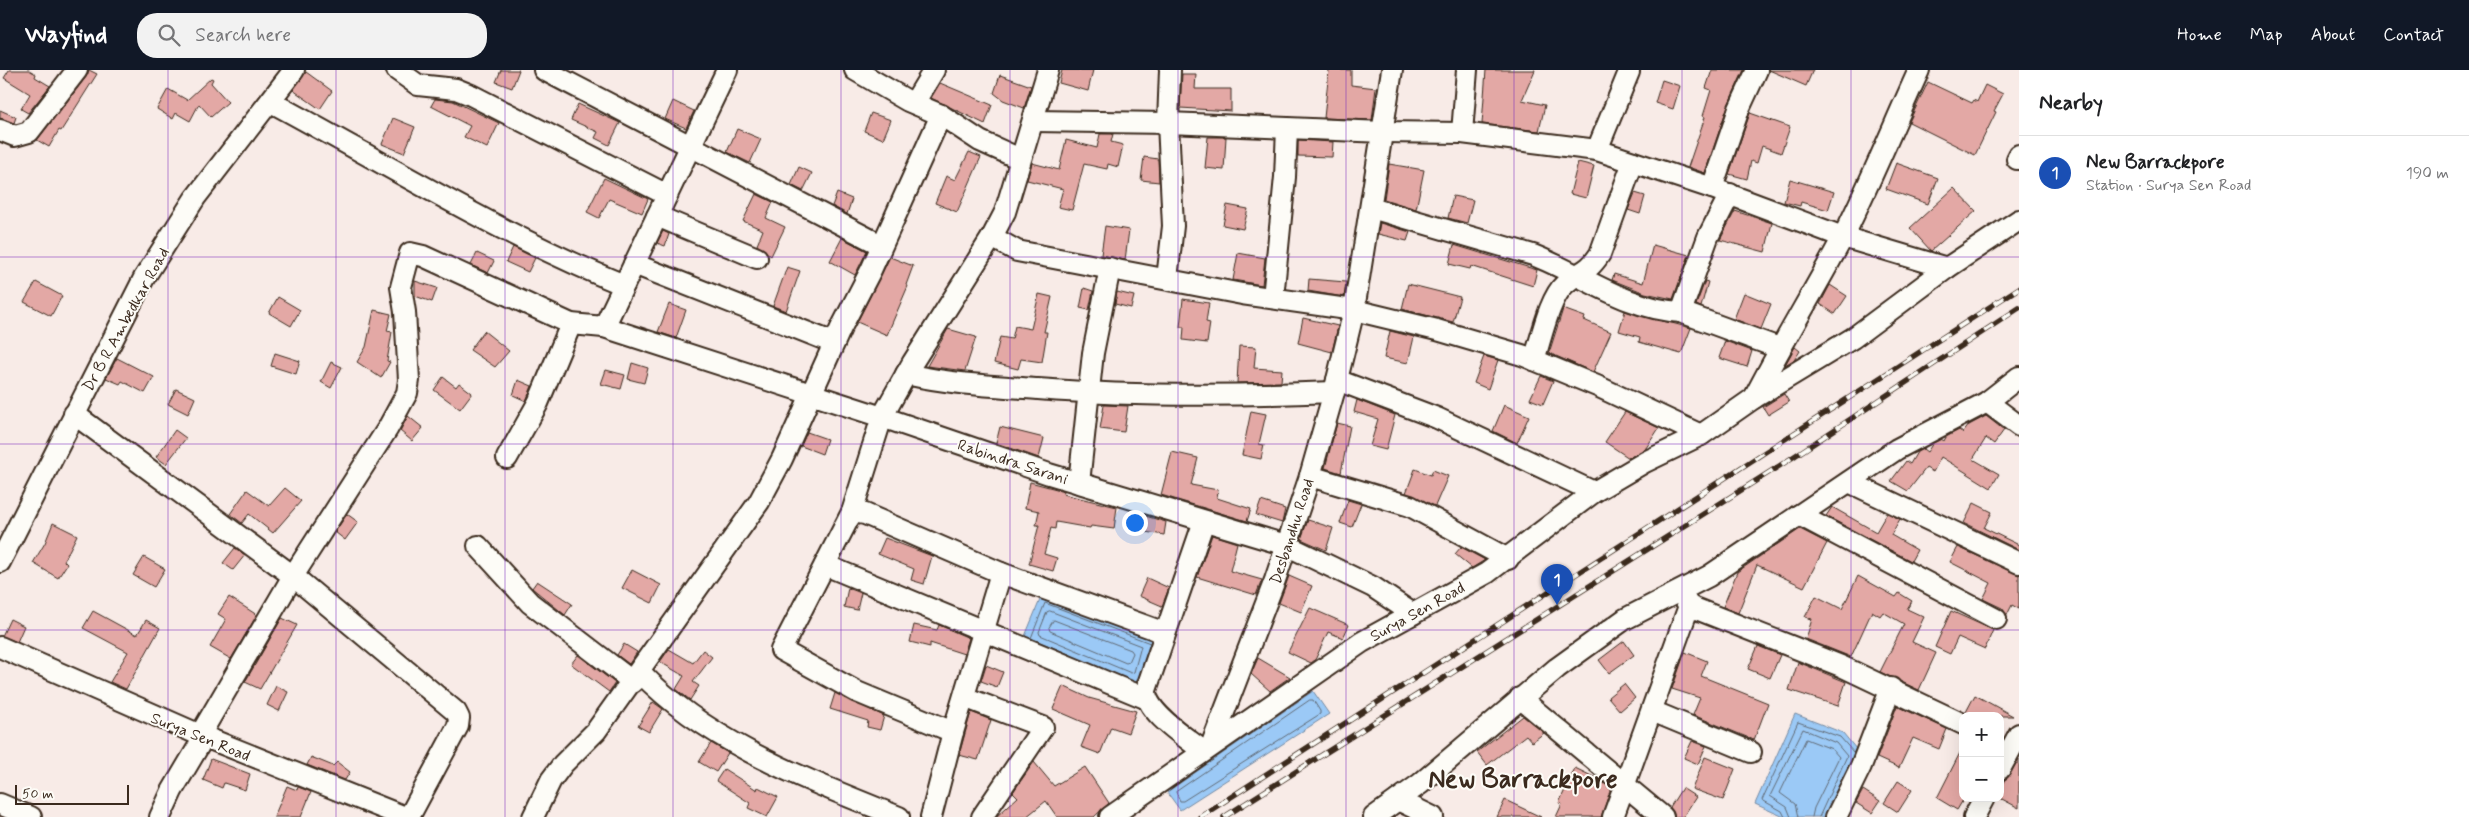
<!DOCTYPE html>
<meta charset="utf-8">
<style>
body{margin:0;font-family:Mynerve,sans-serif;background:#f2f2f2;color:#202124}
.controls{position:absolute;right:15px;bottom:15px;display:grid;overflow:hidden;border-radius:10px;box-shadow:0 5px 20px #0002}
.controls button{width:45px;height:45px;display:grid;place-items:center;padding:0;border:0;border-bottom:1px solid #e0e0e0;background:#fff;color:#202124;font:25px sans-serif}
.scale{position:absolute;left:15px;bottom:12px;width:114px;box-sizing:border-box;padding-left:5px;border:2px solid #3b2a1e;border-top:0;font-size:14px;line-height:18px;white-space:nowrap;color:#3b2a1e;-webkit-text-stroke:4px #fdfcf7;paint-order:stroke}
.you{position:absolute;left:1134px;top:452px;width:18px;height:18px;margin:-12px;border:4px solid #fff;border-radius:50%;background:#1a73e8;box-shadow:0 0 0 8px #1a73e833}
.badge{display:grid;place-items:center;width:32px;height:32px;border-radius:50%;background:#111827;color:#fff;font-size:16px;font-weight:700}
.pin{position:absolute;translate:-50% -41px;filter:drop-shadow(0 1px 2px #0008)}
.pin::after{content:'';position:absolute;top:26px;width:18px;height:15px;background:inherit;clip-path:polygon(0 0,100% 0,50% 100%)}
.list{margin:0;padding:0;list-style:none}
h2{display:flex;justify-content:space-between;align-items:center;height:65px;margin:0;padding:0 20px;font-size:21px}
h2 small{font-size:16px;font-weight:400;color:#757577}
.list li{display:grid;grid-template-columns:32px 1fr auto;gap:15px;align-items:center;box-sizing:border-box;height:75px;padding:0 20px;border-top:1px solid #e0e0e0}
.list b{display:block;font-size:19px;white-space:nowrap}
.list p{margin:0;font-size:16px;white-space:nowrap;color:#757577}
.list em{font-size:16px;font-style:normal;color:#757577}
.icon{flex:none;width:28px;height:28px;fill:none;stroke:currentColor;stroke-width:2;stroke-linecap:round;stroke-linejoin:round}
.map{position:relative;flex:none;width:2019px;height:747px;overflow:hidden}
header{display:flex;align-items:center;gap:30px;box-sizing:border-box;height:70px;padding:0 25px;background:#111827;color:#fff}
header strong{font-size:24px}
nav{display:flex;gap:28px;margin-inline-start:auto;font-size:18px}
.search{width:350px;height:45px;background:#f2f2f2;display:flex;align-items:center;gap:12px;box-sizing:border-box;padding:0 18px;border-radius:20px;color:#757577;font-size:19px}
main{display:flex}
aside{flex:1;background:#fff}
.map>svg:first-child{display:block}
.water{fill:#9bc9f6;stroke:#7589a0}
.lines{fill:none;stroke-linecap:round;stroke-linejoin:round}
.shore{stroke:#616a74;stroke-width:1}
.building{fill:#e3a8a5;stroke:#3b2a1e}
.minor-casing{stroke:#3b2a1e;stroke-width:24}
.minor{stroke:#fdfcf7;stroke-width:20}
.rail-casing{stroke:#3b2a1e;stroke-width:5.5}
.rail{stroke:#fdfcf7;stroke-width:4;stroke-dasharray:11;stroke-linecap:butt}
.grid{fill:none;stroke:#7b2cbf;stroke-width:1;stroke-opacity:0.55}
.labels{text-anchor:middle;stroke-width:4;stroke-linejoin:round;paint-order:stroke}
.street-label{font-size:16px;fill:#3b2a1e;stroke:#fdfcf7}
.town-label{font-size:26px;font-weight:bold;fill:#3b2a1e;stroke:#fdfcf7}
</style>
<header>
<strong>Wayfind</strong>
<div class="search"><svg class="icon" aria-label="search" viewBox="0 0 24 24"><circle cx="10" cy="10" r="6"/><path d="M15 15l6 6"/></svg>Search here</div>
<nav><a>Home</a><a>Map</a><a>About</a><a>Contact</a></nav>
</header>
<main>
<div class="map">
<svg width="2019" height="747" viewBox="0 0 2019 747">
<rect width="100%" height="100%" fill="#f8ebe7"/>
<filter id="ink" filterUnits="userSpaceOnUse"><feTurbulence type="fractalNoise" baseFrequency=".02" numOctaves="2"/><feDisplacementMap in="SourceGraphic" scale="10" xChannelSelector="R" yChannelSelector="G"/><feConvolveMatrix kernelMatrix="1 2 1 2 8 2 1 2 1" color-interpolation-filters="sRGB"/></filter>
<g filter="url(#ink)">
<g class="water">
<path d="M1042,525L1157,570L1140,619L1023,571Z"/>
<path d="M1313,621L1329,644L1180,740L1167,722Z"/>
<path d="M1795,644L1843,663L1861,685L1830,747H1784L1755,734Z"/>
</g>
<g class="lines">
<g class="shore">
<path d="M1050,541L1141,576L1134,602L1131,603L1040,565L1039,562L1047,542Z"/>
<path d="M1054,550L1131,580L1133,583L1129,592L1126,593L1050,561L1049,558Z"/>
<path d="M1071,585L1031,568L1045,533L1150,573"/>
<path d="M1310,630H1313L1320,641V644L1183,731H1180L1176,722Z"/>
<path d="M1785,747L1782,741L1762,730L1798,652L1840,667L1854,683"/>
<path d="M1791,747L1787,737L1770,726L1803,659L1836,673L1847,686L1819,747"/>
<path d="M1798,747L1795,734L1780,723L1806,669L1832,679L1839,687L1814,738L1812,747"/>
</g>
</g>
<g class="building">
<path d="M9,0H29L36,4L35,7L50,16L28,43L21,39L30,24L4,8Z"/>
<path d="M89,0L97,4L61,61L59,60L49,77L37,70L86,7Z"/>
<path d="M501,0H519L512,18L496,12Z"/>
<path d="M1062,0H1093L1088,21L1059,13Z"/>
<path d="M1329,0H1351V15L1376,18L1372,50L1324,48Z"/>
<path d="M1486,0H1535L1522,30L1545,35L1539,61L1482,54Z"/>
<path d="M1712,0H1744L1728,35L1705,103L1688,97L1705,47L1703,46L1711,20L1706,18Z"/>
<path d="M1769,0H1813L1806,16Z"/>
<path d="M306,2L332,21L320,39L293,20Z"/>
<path d="M1182,4H1196L1195,19H1231V41L1180,38Z"/>
<path d="M1000,5L1031,16L1024,38L1003,30L994,23Z"/>
<path d="M211,8L213,9L211,13L228,32L211,47L199,34L190,51L176,43L173,49L157,39L168,19L187,30Z"/>
<path d="M1662,10L1680,16L1673,39L1655,33Z"/>
<path d="M1928,12L1972,33L1974,30L1977,32L1985,15L2003,24L1994,41L1996,42L1975,85L1909,52Z"/>
<path d="M940,13L992,35L985,54L931,28Z"/>
<path d="M435,29L453,31L499,53L487,78L464,67L470,56L431,36Z"/>
<path d="M673,31L694,41L686,58L665,49Z"/>
<path d="M578,34L620,53L609,75L595,68L598,62L571,50Z"/>
<path d="M0,40L16,47L14,53L0,48Z"/>
<path d="M871,43L891,50L883,69L864,61Z"/>
<path d="M1750,43L1790,57L1781,83L1762,76L1757,93L1751,91L1747,109L1729,104Z"/>
<path d="M393,48L415,57L404,83L382,74Z"/>
<path d="M737,59L761,69L750,93L727,82Z"/>
<path d="M1100,64H1113L1111,72L1123,75L1118,97L1108,94L1107,99L1084,94L1072,140L1058,137L1063,119L1027,110L1032,93L1059,100L1066,70L1097,78Z"/>
<path d="M1208,67H1226L1224,100L1205,98Z"/>
<path d="M1298,70L1333,72L1332,87L1298,86Z"/>
<path d="M969,82L981,87L957,142L935,133L946,106L955,110Z"/>
<path d="M1144,87L1158,89L1159,112L1141,110Z"/>
<path d="M1578,92L1594,96L1586,128L1570,124Z"/>
<path d="M1896,93L1938,108L1928,134L1886,119Z"/>
<path d="M1389,94L1424,100L1416,139L1384,129Z"/>
<path d="M799,97L812,103L803,121L791,115Z"/>
<path d="M604,108L648,129L642,143L609,129L599,148L587,142Z"/>
<path d="M1790,109L1834,122L1828,140L1801,132L1800,136L1784,132Z"/>
<path d="M1954,118L1976,141L1931,181L1910,158Z"/>
<path d="M837,123L852,129L847,144L832,136Z"/>
<path d="M1635,123L1645,126L1640,144L1628,140Z"/>
<path d="M756,124L773,132L766,148L785,157L771,186L757,175L763,160L743,151Z"/>
<path d="M1453,126L1473,130L1467,153L1448,148Z"/>
<path d="M1227,135L1248,139L1243,159L1223,155Z"/>
<path d="M1735,141L1772,153L1765,182L1720,170Z"/>
<path d="M1380,153L1410,162L1407,171L1378,164Z"/>
<path d="M1105,156L1129,160L1125,190L1101,185Z"/>
<path d="M663,161L669,164L665,176L657,173Z"/>
<path d="M842,168L867,181L855,205L830,191Z"/>
<path d="M1454,175L1537,200L1533,216L1471,196L1470,199L1449,194Z"/>
<path d="M1653,175L1689,185L1673,229L1645,223L1612,210L1614,204L1643,213Z"/>
<path d="M513,177L535,188L528,202L506,192Z"/>
<path d="M477,183L494,191L488,203L471,195Z"/>
<path d="M1238,183L1265,188L1262,215L1233,210Z"/>
<path d="M890,187L913,196L906,215L908,216L887,265L857,252Z"/>
<path d="M787,197L800,201L786,241L773,236Z"/>
<path d="M1309,209L1346,212L1344,227L1308,221Z"/>
<path d="M415,211L437,218L432,232L415,226Z"/>
<path d="M1705,211L1708,212L1701,237L1696,235Z"/>
<path d="M36,212L62,226L51,246L24,232Z"/>
<path d="M1408,214L1460,227L1453,252L1402,239Z"/>
<path d="M1830,215L1847,226L1835,244L1820,234Z"/>
<path d="M1084,218L1093,221L1089,240L1080,238Z"/>
<path d="M1117,222L1134,226L1131,238L1115,234Z"/>
<path d="M1744,223L1771,234L1761,259L1734,249Z"/>
<path d="M1039,224L1052,227L1044,262H1047L1042,292L1021,289L1018,299L994,293L1000,267L1012,269L1015,256L1031,259Z"/>
<path d="M278,227L300,240L291,256L269,243Z"/>
<path d="M1183,229L1209,233L1206,252L1210,253L1207,273L1183,270L1184,257H1180Z"/>
<path d="M669,234L686,240L676,268L658,262Z"/>
<path d="M1563,239L1585,247L1584,250L1611,262L1593,302L1549,283Z"/>
<path d="M374,240L391,244L387,261L392,262L387,291L390,292L381,308L357,292L366,277Z"/>
<path d="M1625,241L1691,258L1681,284L1639,272L1640,267L1619,261Z"/>
<path d="M1303,248L1338,256L1332,282L1298,273Z"/>
<path d="M948,259L976,267L965,301L927,296Z"/>
<path d="M484,261L509,281L495,297L470,280Z"/>
<path d="M1390,261L1414,267L1408,293L1384,288Z"/>
<path d="M1725,271L1752,281L1747,297L1719,288Z"/>
<path d="M1239,276L1256,277L1254,298L1282,300L1281,312L1237,313Z"/>
<path d="M1795,277L1800,281L1795,289L1785,295Z"/>
<path d="M275,283L300,291L296,304L271,296Z"/>
<path d="M1484,286L1498,290L1488,319L1474,313Z"/>
<path d="M117,288L154,307L145,323L122,311L120,314L106,308Z"/>
<path d="M331,292L342,297L331,318L321,312Z"/>
<path d="M632,293L648,298L644,313L628,309Z"/>
<path d="M606,300L625,305L621,319L601,314Z"/>
<path d="M1541,306L1553,311L1543,334L1530,329Z"/>
<path d="M443,307L456,317L459,313L472,323L460,339L434,320Z"/>
<path d="M518,310L532,316L526,331L513,325Z"/>
<path d="M176,319L195,328L188,344L168,334Z"/>
<path d="M1784,324L1789,332L1768,345L1763,337Z"/>
<path d="M1357,330L1395,345L1386,380L1370,376L1378,349L1354,342Z"/>
<path d="M1104,335L1128,336L1124,362L1100,359Z"/>
<path d="M1504,335L1529,346L1517,373L1493,361Z"/>
<path d="M1251,341L1266,344L1259,374L1264,375L1261,389L1242,385Z"/>
<path d="M1625,342L1659,358L1646,378L1629,388L1605,372Z"/>
<path d="M408,346L423,358L412,371L400,361Z"/>
<path d="M1986,346L2004,360L1994,374L1986,368L1973,389L1999,404L1991,418L1941,387L1933,402L1926,398L1908,421L1891,411L1906,391L1910,394L1917,382L1923,379L1927,382L1933,373L1941,369L1944,371L1946,367L1959,360L1963,363L1969,355Z"/>
<path d="M1337,353L1350,356L1341,403L1325,398Z"/>
<path d="M1000,357L1044,368L1039,388L996,373Z"/>
<path d="M175,360L186,368L166,394L156,387Z"/>
<path d="M807,362L827,369L822,384L801,376Z"/>
<path d="M1172,382L1198,388L1191,415L1218,420L1217,428L1251,439L1247,451L1161,425Z"/>
<path d="M1415,399L1431,405L1433,400L1448,406L1435,436L1406,423Z"/>
<path d="M1030,412L1064,421L1063,424L1117,437L1114,459L1091,456L1090,458L1056,452L1055,459L1051,458L1044,484L1057,488L1053,501L1029,494L1039,455H1036L1039,441L1025,438Z"/>
<path d="M285,418L301,431L273,463L249,444L242,453L230,444L247,420L269,436Z"/>
<path d="M1348,430L1361,434L1352,457L1340,453Z"/>
<path d="M1261,431L1285,439L1282,453L1256,445Z"/>
<path d="M1974,433L1992,442L1984,458L2019,475V480L1964,453Z"/>
<path d="M1832,437L1876,462L1887,443L1900,449L1891,465L1917,480L1911,491L1826,446Z"/>
<path d="M347,444L358,452L345,470L335,462Z"/>
<path d="M1142,445L1166,452L1164,465L1139,461Z"/>
<path d="M1308,450L1333,458L1326,480L1301,469Z"/>
<path d="M53,453L77,465L64,491L67,494L58,508L33,493L45,473Z"/>
<path d="M1800,459L1827,473L1804,517L1757,495L1738,543L1723,537L1737,502Z"/>
<path d="M1212,465L1237,473L1230,501L1262,510L1256,525L1197,507Z"/>
<path d="M885,468L932,486L924,514L911,510L914,499L878,484Z"/>
<path d="M1461,477L1485,490L1472,498L1455,484Z"/>
<path d="M1958,477L2019,505V539L2012,535L2007,545L2002,538L1983,529L1991,513L1950,492Z"/>
<path d="M235,478L245,485L233,500L223,493Z"/>
<path d="M144,487L165,499L154,517L133,505Z"/>
<path d="M632,500L661,515L652,533L622,518Z"/>
<path d="M1289,506L1312,516L1301,542L1279,533Z"/>
<path d="M1858,506L1896,527L1899,523L1912,531L1907,539L1924,547L1912,572L1936,583L1919,620L1880,602L1904,554L1883,542L1880,546L1872,541L1851,587L1806,569L1812,549L1805,547L1816,526L1842,539Z"/>
<path d="M1147,508L1169,518L1162,536L1139,526Z"/>
<path d="M537,511L572,534L565,545L532,518Z"/>
<path d="M848,518L861,523L857,540L844,537Z"/>
<path d="M229,527L257,545L231,589L210,577L226,549L218,544Z"/>
<path d="M1310,538L1349,555L1343,568L1328,562L1315,590L1311,593L1288,582Z"/>
<path d="M93,541L137,565L146,550L160,558L126,619L110,612L128,582L83,558Z"/>
<path d="M1951,541L1993,560L1985,579L1958,567L1950,584L1935,577Z"/>
<path d="M282,548L297,555L260,619L245,612Z"/>
<path d="M10,549L24,556L17,572L2,566Z"/>
<path d="M914,555L937,560L939,555L969,568L964,584L930,573V577L910,572Z"/>
<path d="M1624,571L1634,585L1609,603L1599,590Z"/>
<path d="M624,574L637,582L629,594L617,585Z"/>
<path d="M1758,576L1780,585L1770,608L1748,599Z"/>
<path d="M669,579L693,593L703,580L712,587L693,612L699,616L690,630L676,619L684,606L660,592Z"/>
<path d="M1685,582L1707,591L1701,606L1768,633L1754,670L1693,645L1700,628L1672,619Z"/>
<path d="M578,585L615,613L609,622L571,594Z"/>
<path d="M1258,588L1290,607L1270,621L1251,604Z"/>
<path d="M1798,592L1846,612L1838,636L1789,620Z"/>
<path d="M986,595L1003,602L997,617L981,611Z"/>
<path d="M1624,614L1635,628L1620,641L1608,627Z"/>
<path d="M276,616L288,622L279,641L267,635Z"/>
<path d="M1063,616L1089,628L1136,641L1128,663L1111,657L1100,684L1081,677L1090,655L1053,639Z"/>
<path d="M835,623L884,646L880,660L867,657L868,651L830,639Z"/>
<path d="M1975,625L2013,646H1971L1966,642Z"/>
<path d="M653,632L663,639L649,662L638,656Z"/>
<path d="M1897,636L1947,659L1939,679L1913,668L1899,698L1877,688Z"/>
<path d="M971,642L991,650L978,690L959,685Z"/>
<path d="M1523,646L1544,663L1532,672L1526,665L1487,695L1477,682Z"/>
<path d="M1692,671L1706,676L1698,694L1684,688Z"/>
<path d="M711,673L728,683L716,702L699,692Z"/>
<path d="M1963,677V730L1957,740L1937,728Z"/>
<path d="M311,687L333,696L337,692L350,702L345,710L307,695Z"/>
<path d="M1705,687L1735,699L1723,730L1692,719Z"/>
<path d="M211,689L250,704L245,720L224,713L222,718L203,710Z"/>
<path d="M2019,689V738L2000,728V717Z"/>
<path d="M1034,692L1054,716L1085,697L1109,733L1094,747H1057L1046,731L1026,747H996L1018,727L1013,722Z"/>
<path d="M1575,698L1600,710L1611,719L1601,747H1556L1562,734L1559,733Z"/>
<path d="M724,699L757,720L758,717L778,727L767,747L748,738L750,733L716,711Z"/>
<path d="M1898,711L1912,720L1898,742L1884,733Z"/>
<path d="M287,716L297,720L298,717L311,722L301,747H274Z"/>
<path d="M1682,718L1696,727L1683,747H1675L1670,737Z"/>
<path d="M1863,720L1880,731L1872,743L1856,733Z"/>
<path d="M1505,730L1541,747H1497Z"/>
</g>
<g class="lines">
<g class="minor-casing">
<g id="minor">
<path d="M397,0L418,15L456,19L471,25L667,125"/>
<path d="M544,0L881,175"/>
<path d="M855,0L908,31L941,45L980,71L1020,89"/>
<path d="M1048,0L1005,142L992,167L1017,181L1242,224L1354,240L1437,260L1522,285L1597,316L1701,365"/>
<path d="M271,32C388,95 501,165 624,215"/>
<path d="M914,33L934,0"/>
<path d="M1034,51L1168,53L1383,62L1462,63L1597,80L1712,118L1843,167L1947,198"/>
<path d="M0,60L15,66L29,62L77,0"/>
<path d="M1462,63L1467,0"/>
<path d="M1597,80L1629,2"/>
<path d="M2017,89L2019,85"/>
<path d="M1712,118L1739,39L1757,0"/>
<path d="M1371,138L1533,185C1582,204 1625,239 1681,242L1708,167L1730,124"/>
<path d="M657,146L757,188"/>
<path d="M634,194L834,273"/>
<path d="M1167,209L1173,156L1168,53L1170,0"/>
<path d="M1273,228L1285,107L1287,58"/>
<path d="M1681,242L1779,278"/>
<path d="M604,257L882,347L1049,404L1286,475L1373,517L1413,544"/>
<path d="M1534,290C1541,270 1549,228 1565,214C1579,201 1587,204 1600,184L1633,92"/>
<path d="M906,304C950,314 993,316 1038,319C1137,327 1235,326 1334,322"/>
<path d="M1337,310L1437,348L1594,422"/>
<path d="M1754,328C1782,273 1815,220 1844,165C1871,111 1894,55 1919,0"/>
<path d="M1987,332L2019,356"/>
<path d="M74,344L293,506L456,642L459,648L458,656L409,747"/>
<path d="M507,388L538,333L571,254"/>
<path d="M1310,406L1410,436L1508,489"/>
<path d="M1849,412L2019,493"/>
<path d="M1079,413L1093,283L1110,198"/>
<path d="M852,442L882,347L913,292L992,167"/>
<path d="M1799,445L1996,549"/>
<path d="M478,476L530,533L633,612"/>
<path d="M0,492L144,208L195,128L294,0"/>
<path d="M825,495L1145,628"/>
<path d="M1689,536L1841,596L1963,654"/>
<path d="M0,577L200,665L405,747"/>
<path d="M640,602C709,674 808,710 899,747"/>
<path d="M964,627L1043,657L982,747"/>
<path d="M1520,628L1663,747"/>
<path d="M1652,641L1751,682"/>
<path d="M953,662L857,622L781,580L852,442L865,444L1001,503L1165,563"/>
<path d="M200,665L293,506L388,358L407,323L409,310L405,242L401,217L410,183L423,186L571,254L604,257L727,0"/>
<path d="M1211,676L1275,510L1310,406L1334,322L1354,240L1392,0"/>
<path d="M1203,681C1187,668 1145,642 1146,620L1204,451"/>
<path d="M2000,699L2019,664"/>
<path d="M1398,730L1433,747"/>
<path d="M0,734L31,747"/>
<path d="M160,747L172,721L204,667"/>
<path d="M533,747L551,710L563,694L596,661L759,432L782,389L841,258L871,200L941,45"/>
<path d="M931,747L953,662L1001,503"/>
<path d="M1110,747L1362,572L1487,503L1594,422L1645,392L1701,365L1754,328L1853,268L1947,198L2019,150"/>
<path d="M1374,747L1420,714L1557,598L1625,549L1709,506L1897,379L1987,332L2019,307"/>
<path d="M1613,747L1689,536L1683,526"/>
<path d="M1836,747L1861,696L1891,618"/>
<path d="M1974,747L1984,728"/>
</g>
</g>
<use href="#minor" class="minor"/>
<g class="rail-casing">
<g id="rail">
<path d="M1200,747L2019,218"/>
<path d="M1224,747L1784,393L2019,238"/>
</g>
</g>
<use href="#rail" class="rail"/>
</g>
</g>
<path class="grid" d="M168,0V747M336,0V747M505,0V747M673,0V747M841,0V747M1010,0V747M1178,0V747M1346,0V747M1514,0V747M1682,0V747M1851,0V747M0,187H2019M0,374H2019M0,560H2019"/>
<g class="labels">
<g class="street-label">
<text transform="translate(125 249) rotate(-61)" y="6">Dr B R Ambedkar Road</text>
<text transform="translate(1013 391) rotate(18)" y="6">Rabindra Sarani</text>
<text transform="translate(1291 461) rotate(-72)" y="6">Desbandhu Road</text>
<text transform="translate(1417 541) rotate(-29)" y="6">Surya Sen Road</text>
<text transform="translate(201 666) rotate(22)" y="6">Surya Sen Road</text>
</g>
<g class="town-label">
<text x="1523" y="717">New Barrackpore</text>
</g>
</g>
</svg>
<div class="controls">
<button>+</button>
<button>−</button>
</div>
<div class="scale">50 m</div>
<div class="you"></div>
<div class="pin badge" style="left:1557px;top:535px;background:#1a4fb4">1</div>
</div>
<aside>
<h2>Nearby<small></small></h2>
<ul class="list">
<li><span class="badge" style="background:#1a4fb4">1</span><div><b>New Barrackpore</b><p>Station · Surya Sen Road</p></div><em>190 m</em></li>
</ul>
</aside>
</main>
